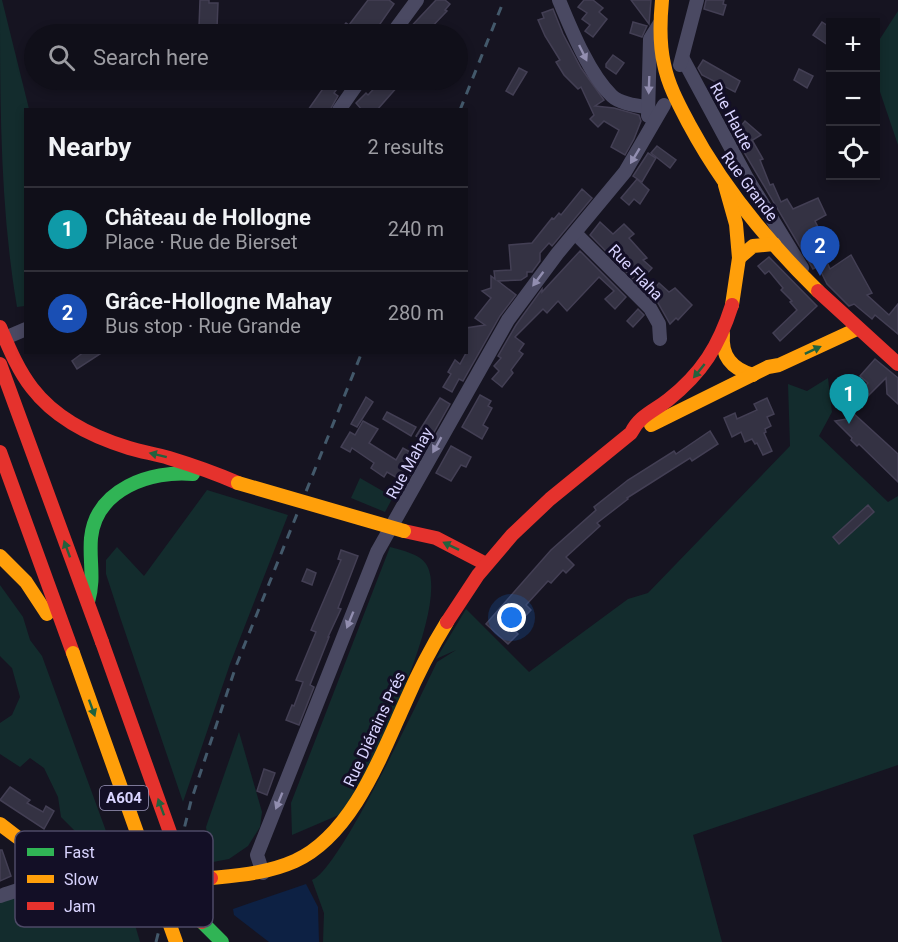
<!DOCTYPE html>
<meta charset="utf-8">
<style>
body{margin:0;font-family:Roboto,sans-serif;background:#191822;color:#f1f3f6}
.controls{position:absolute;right:18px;top:18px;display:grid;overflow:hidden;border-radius:0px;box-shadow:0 3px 9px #0003}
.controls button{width:54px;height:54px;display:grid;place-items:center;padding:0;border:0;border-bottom:2px solid #302f38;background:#100f19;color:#f1f3f6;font:30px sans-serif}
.you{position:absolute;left:512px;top:618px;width:21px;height:21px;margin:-15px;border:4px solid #fff;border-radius:50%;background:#1a73e8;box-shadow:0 0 0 9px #1a73e833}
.badge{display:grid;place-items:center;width:39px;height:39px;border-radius:50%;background:#ea580c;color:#fff;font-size:20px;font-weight:700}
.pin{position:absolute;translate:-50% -50px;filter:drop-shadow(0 2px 3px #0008)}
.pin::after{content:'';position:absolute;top:32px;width:21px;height:18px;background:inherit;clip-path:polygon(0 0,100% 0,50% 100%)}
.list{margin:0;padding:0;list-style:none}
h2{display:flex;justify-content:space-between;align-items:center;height:78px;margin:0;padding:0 24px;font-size:26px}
h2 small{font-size:20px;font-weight:400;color:#9c9ca2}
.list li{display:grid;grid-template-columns:39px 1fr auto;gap:18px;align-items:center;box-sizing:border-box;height:84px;padding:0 24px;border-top:2px solid #302f38}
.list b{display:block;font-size:22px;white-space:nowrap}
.list p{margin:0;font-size:20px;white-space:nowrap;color:#9c9ca2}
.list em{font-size:20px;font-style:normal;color:#9c9ca2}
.icon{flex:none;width:33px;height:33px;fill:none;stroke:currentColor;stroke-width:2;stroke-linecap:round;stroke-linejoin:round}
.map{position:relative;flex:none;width:898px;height:942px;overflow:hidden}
.search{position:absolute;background:#100f19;box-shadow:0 3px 9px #0003;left:24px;top:24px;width:444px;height:66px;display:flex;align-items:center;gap:15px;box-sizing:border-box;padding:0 21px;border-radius:33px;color:#9c9ca2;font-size:22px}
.panel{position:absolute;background:#100f19;box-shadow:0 3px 9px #0003;left:24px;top:108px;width:444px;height:246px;border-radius:0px}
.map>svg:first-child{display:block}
.green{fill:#132c2d}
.water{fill:#0d2144}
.building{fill:#343243;stroke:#433f54;stroke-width:1.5}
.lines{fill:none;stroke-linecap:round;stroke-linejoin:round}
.street{stroke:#4a4962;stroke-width:14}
.fast{stroke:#30b455;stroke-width:14}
.slow{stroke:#ff9f0a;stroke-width:14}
.jam{stroke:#e5322d;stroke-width:14}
.rail{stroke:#43596b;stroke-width:3;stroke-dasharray:9 8;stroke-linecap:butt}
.slow-bridge{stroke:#ff9f0a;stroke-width:14}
.jam-bridge{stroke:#e5322d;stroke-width:14}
.oneway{fill:#928eb0}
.oneway2{fill:#22623e}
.labels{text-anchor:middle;stroke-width:6;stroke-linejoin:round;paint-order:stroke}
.shield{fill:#130f26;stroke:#9e99be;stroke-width:1.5}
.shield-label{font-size:15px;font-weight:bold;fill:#d9d4ff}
.street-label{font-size:16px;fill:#d9d4ff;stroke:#130f26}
.key{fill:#130f26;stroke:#4e4a67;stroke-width:1.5}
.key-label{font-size:16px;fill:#d9d4ff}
</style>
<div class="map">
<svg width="898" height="942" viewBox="0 0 898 942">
<rect width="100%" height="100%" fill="#161421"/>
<g class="green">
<path d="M0,0H2L29,109L26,110L25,306L17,307C0,208 0,102 0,0Z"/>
<path d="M898,11V145L876,80V45Z"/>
<path d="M828,378L832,412L819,436L888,502L898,496V765L693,835L722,942H323L324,913L312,880C339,871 420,697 437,662L456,650L436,659L466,609L529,672L628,599L648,593L790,446L788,384L807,391Z"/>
<path d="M360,478L393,497L385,512L351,498Z"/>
<path d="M207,490L288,515L230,664L183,802L120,617L106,574V560L117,547L144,576Z"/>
<path d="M390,547C401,550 420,554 426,564C453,605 368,768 348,811L292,835L291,803Z"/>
<path d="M0,585L23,617L30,640L42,656L110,842L109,860L75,855L77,833L61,817L58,797L44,768L30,758L20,767L0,754V723L12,715L20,697L12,668L0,656Z"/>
<path d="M239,732L262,812L260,827L248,846L229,859L213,862L211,859L206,827Z"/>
<path d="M92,880L120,884L131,911L140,942H0V901L77,881Z"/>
</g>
<path class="water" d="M306,884L318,907L319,942H269L234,915L233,909Z"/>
<g class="building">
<path d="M200,0H209V3H218L217,28L199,27Z"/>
<path d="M368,0H389L394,4L373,34H347L340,30L346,23L349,25Z"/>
<path d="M436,0H445L450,4L445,10L447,11L425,34H404Z"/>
<path d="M584,0H593L603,8L599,12L607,19L593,37L585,31L590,25L582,19L587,13L578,7Z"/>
<path d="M631,0H651L649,24Z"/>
<path d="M706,0H724L723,4L726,5L723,15L704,9Z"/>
<path d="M553,9L563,34L581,68L604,100L595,106L614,108L639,115L641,121L634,139L625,155L611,147L619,130L604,121L598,127L590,119L594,115L581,87L578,89L564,75L556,62L560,60L545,36L538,20L544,18L542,13Z"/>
<path d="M633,22L647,26L642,37L630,33Z"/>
<path d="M822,22L831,28V47L813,35Z"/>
<path d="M613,55L624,63L616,74L606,67V64Z"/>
<path d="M703,60L740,81L735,92L702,75L698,68Z"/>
<path d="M519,68L527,72L513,95L506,91Z"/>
<path d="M799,69L813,76L807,88L794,80Z"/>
<path d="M329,80H343L334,93L338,96L330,110H308Z"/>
<path d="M382,80H392L398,86L377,110H362L356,103L366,93L368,95Z"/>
<path d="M745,121L761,135L748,143L736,132Z"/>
<path d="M752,140L763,159L760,160L770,185L773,184L781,202L787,199L793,209L818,198L826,215L815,221L819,229L810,233L820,257L825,263L827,262L830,269L851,255L872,293L867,295L889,315L898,304V334L875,315L872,319L854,304L849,306L827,284L818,266L813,269L741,147Z"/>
<path d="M657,146L676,160L670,168L651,153Z"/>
<path d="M648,153L656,158L642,182L633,176Z"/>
<path d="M637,179L649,190L640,204L634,199L629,205L621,198Z"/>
<path d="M582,189L592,198L552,246L549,243L540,253V261L532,272H527V276L521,280L498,281L516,295L500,316L463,381L459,379L452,392L443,387L451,374L448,372L455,360L460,364L466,353V328L485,325L475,318L491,298L482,291L491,288V276L495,279L494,271L511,270L509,245L532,243L552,218L554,219L559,213L561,215Z"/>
<path d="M600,222L613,234L624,224L634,234L629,238L647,258L643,260L652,268L638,284L590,235Z"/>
<path d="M580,251L626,297L615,309L605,299L614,291L599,277L567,311L558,301L547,313L543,309L515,337L524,344L519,351L523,354L511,370L513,373L502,387L492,379L499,371L494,366L501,358L498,356L516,325L542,289V292Z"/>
<path d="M769,257L817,306L780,341L773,333L797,310L790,302L792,301L781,290L783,288L769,271L765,274L758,266Z"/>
<path d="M659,283L669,292L675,288L692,305L678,320L676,318L670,324L658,303L649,295Z"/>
<path d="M638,309L644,315L633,327L627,321Z"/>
<path d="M84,352H103L77,369L72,361Z"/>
<path d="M875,359L898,378V404L887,394L886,378L852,412L898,454V482L859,444L857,446L851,440L852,438L835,421L847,419L838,401L844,405L868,383L860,376Z"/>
<path d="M480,395L491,401L488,406L492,408L483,425L488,428L482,439L462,427Z"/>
<path d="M366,397L373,402L357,427L351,424Z"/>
<path d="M440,398L450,404L428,443L416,436Z"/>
<path d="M767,398L774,414L767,417L771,426L765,429L766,432L764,433L772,451L763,455L757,443L755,444L752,439L745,442L741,432L732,437L724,418L735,413L737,419L757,410L754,404Z"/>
<path d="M387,412L416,427L411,436L383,419Z"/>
<path d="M363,421L378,429L369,443L396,460L403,448L419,457L406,483L387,472L384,477L371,468L374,463L352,448L350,452L341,447L350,432L355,435Z"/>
<path d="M710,431L718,444L692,461L690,458L627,498L628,499L597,523L600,526L566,557L574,565L566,573L563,570L551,583L548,581L526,605L531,610L513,629L518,634L508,644L486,624L551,550L596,510L594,507L628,480L674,451L676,454Z"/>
<path d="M451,446L471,457L466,467L461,465L451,481L436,473Z"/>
<path d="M868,505L874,512L839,544L833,537Z"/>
<path d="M341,550L358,556L338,608L341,609L328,637H329L310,685L314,687L299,725L286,720L292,705L294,706L303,682L296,680L316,632L311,630L341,560L338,559Z"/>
<path d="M307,569L316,573L312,585L302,581Z"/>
<path d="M264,769L275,773L267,795L257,791Z"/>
<path d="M10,787L30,800L27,803L43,812L46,806L54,811L44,829L0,800Z"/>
<path d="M0,850H2L11,876L0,881Z"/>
</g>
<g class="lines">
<g class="street">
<path d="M559,0C571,29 589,74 612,96C621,104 637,106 648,107"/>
<path d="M392,34L417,0"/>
<path d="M683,59L747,178L802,268"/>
<path d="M680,65L697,0"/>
<path d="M339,110L360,80"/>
<path d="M648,116L650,39L660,23"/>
<path d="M576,234L650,308L659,324L660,339"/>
<path d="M12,335L26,329"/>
<path d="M263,873L257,855L377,552L508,320L557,254L625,172L664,105"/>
<path d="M0,896C24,888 48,882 65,863"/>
</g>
<g class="fast">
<path d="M88,602C95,578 89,561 91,538C96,489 151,470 193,474"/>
<path d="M202,922L222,942"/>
</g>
<g class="slow">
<path d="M662,0C660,21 659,43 664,64C668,85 679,105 689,124C722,186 768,242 818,291"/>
<path d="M725,185L736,224L739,258L732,305"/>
<path d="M739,258L753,246L774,244"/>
<path d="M723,334C721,356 732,369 753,375"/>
<path d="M651,425L768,367L779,365L857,329"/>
<path d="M0,556L26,582L47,614"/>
<path d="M0,824C42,859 73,866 126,872"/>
<path d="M211,878C241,875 268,873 295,861C352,835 381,756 405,703C417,675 431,648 447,622"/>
</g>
<g class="jam">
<path d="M818,291L898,364"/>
<path d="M0,327C9,348 18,370 32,388C55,418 93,437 129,448C142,452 156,454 169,458C192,465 215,473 238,483"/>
<path d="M0,364L102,642"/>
<path d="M0,452L73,653"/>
<path d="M404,531L436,538L486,564"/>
<path d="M447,622L478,575L512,535L550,499L631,433C639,416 654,411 668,400C702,373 719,346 732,305"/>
</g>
<g class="rail">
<path d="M460,110L504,0"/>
<path d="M156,942L191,801L236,666L362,352"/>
</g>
<g class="slow-bridge">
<path d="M238,483L404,531"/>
<path d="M73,653L176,942"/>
</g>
<g class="jam-bridge">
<path d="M102,642L202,922"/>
<path d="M126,872L211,878"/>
</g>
</g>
<defs><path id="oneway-solid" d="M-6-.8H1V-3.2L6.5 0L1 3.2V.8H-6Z" transform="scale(1.5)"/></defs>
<g class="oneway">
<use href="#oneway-solid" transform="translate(583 53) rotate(64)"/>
<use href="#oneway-solid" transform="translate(649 85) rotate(92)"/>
<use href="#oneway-solid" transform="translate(635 156) rotate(121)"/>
<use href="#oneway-solid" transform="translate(538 279) rotate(127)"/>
<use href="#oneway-solid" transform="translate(437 445) rotate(119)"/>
<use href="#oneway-solid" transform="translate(350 620) rotate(112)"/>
<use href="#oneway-solid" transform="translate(279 801) rotate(112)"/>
</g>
<g class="oneway2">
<use href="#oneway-solid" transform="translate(813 350) rotate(-25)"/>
<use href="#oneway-solid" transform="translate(699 371) rotate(129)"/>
<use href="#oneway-solid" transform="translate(158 455) rotate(-166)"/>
<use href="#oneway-solid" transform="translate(451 546) rotate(-154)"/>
<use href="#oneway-solid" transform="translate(67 549) rotate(-110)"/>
<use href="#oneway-solid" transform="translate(92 708) rotate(70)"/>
<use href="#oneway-solid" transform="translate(161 807) rotate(-110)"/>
</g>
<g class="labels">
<rect class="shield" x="100" y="786" width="48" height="24" rx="4.5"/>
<g class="shield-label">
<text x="124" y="803">A604</text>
</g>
<g class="street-label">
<text transform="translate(732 116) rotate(62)" y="6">Rue Haute</text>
<text transform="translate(750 186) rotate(53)" y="6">Rue Grande</text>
<text transform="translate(636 272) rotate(46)" y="6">Rue Flaha</text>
<text transform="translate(409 463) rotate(-61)" y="6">Rue Mahay</text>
<text transform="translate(374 729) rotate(-65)" y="6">Rue Diérains Prés</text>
</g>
</g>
<rect x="15" y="831" width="198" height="96" rx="9" class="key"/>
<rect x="27" y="848" width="27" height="8" fill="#30b455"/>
<rect x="27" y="875" width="27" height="8" fill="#ff9f0a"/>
<rect x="27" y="902" width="27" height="8" fill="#e5322d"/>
<g class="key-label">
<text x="64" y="858">Fast</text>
<text x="64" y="885">Slow</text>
<text x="64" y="912">Jam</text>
</g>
</svg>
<div class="controls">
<button>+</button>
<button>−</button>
<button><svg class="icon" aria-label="locate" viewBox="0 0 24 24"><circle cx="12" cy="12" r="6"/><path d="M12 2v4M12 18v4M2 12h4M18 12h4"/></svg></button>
</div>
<div class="you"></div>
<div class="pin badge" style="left:849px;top:424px;background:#0f9aa8">1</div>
<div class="pin badge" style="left:820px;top:276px;background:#1a4fb4">2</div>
<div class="search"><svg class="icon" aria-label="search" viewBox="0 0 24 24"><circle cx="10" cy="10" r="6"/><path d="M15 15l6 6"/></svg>Search here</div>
<section class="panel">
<h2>Nearby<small>2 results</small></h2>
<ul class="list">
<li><span class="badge" style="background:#0f9aa8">1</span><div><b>Château de Hollogne</b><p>Place · Rue de Bierset</p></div><em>240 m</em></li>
<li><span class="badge" style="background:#1a4fb4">2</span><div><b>Grâce-Hollogne Mahay</b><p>Bus stop · Rue Grande</p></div><em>280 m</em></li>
</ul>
</section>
</div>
